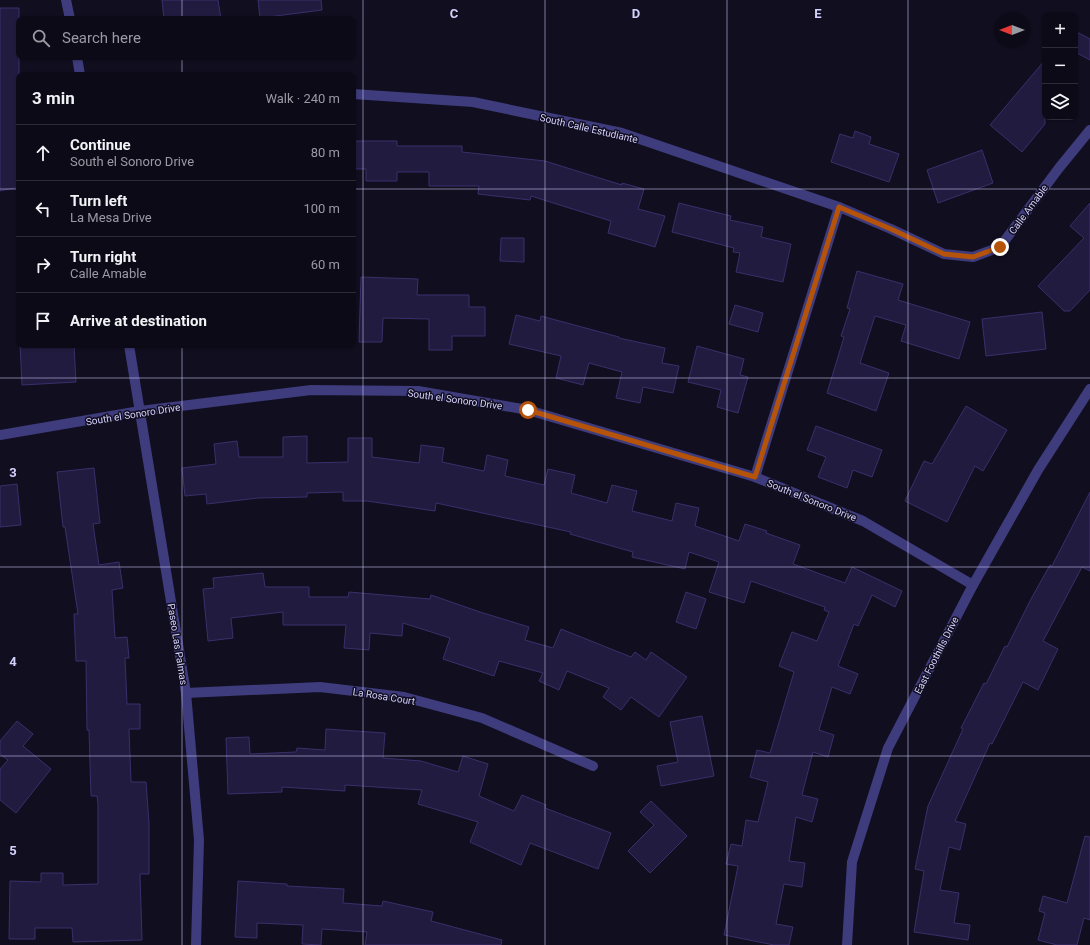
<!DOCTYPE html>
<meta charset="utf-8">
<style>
body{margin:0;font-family:Roboto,sans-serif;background:#1b1825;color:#f1f3f6}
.controls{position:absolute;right:12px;top:12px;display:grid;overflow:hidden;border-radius:8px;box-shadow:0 1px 3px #0004}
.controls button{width:36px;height:36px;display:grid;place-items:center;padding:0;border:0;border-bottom:1px solid #2d2b37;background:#0d0a18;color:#f1f3f6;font:20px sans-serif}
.compass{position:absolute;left:994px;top:12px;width:36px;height:36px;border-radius:50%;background:#0d0a18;box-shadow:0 1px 3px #0004;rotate:270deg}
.stop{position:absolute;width:12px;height:12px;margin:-9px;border:3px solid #b45309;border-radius:50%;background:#fff}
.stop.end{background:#b45309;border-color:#fff;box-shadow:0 1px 4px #0008}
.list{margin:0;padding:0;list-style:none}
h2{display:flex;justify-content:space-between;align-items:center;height:52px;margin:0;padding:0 16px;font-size:17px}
h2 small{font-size:13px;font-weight:400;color:#9a9aa2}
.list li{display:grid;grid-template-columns:26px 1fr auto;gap:12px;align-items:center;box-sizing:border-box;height:56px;padding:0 16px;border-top:1px solid #2d2b37}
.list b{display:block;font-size:15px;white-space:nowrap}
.list p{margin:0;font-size:13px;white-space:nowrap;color:#9a9aa2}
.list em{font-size:13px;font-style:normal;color:#9a9aa2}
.icon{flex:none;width:22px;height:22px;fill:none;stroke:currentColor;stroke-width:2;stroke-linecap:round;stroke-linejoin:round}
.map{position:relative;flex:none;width:1090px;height:945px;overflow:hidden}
.search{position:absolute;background:#0d0a18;box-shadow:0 1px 3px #0004;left:16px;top:16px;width:340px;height:44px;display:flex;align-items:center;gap:10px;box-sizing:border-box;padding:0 14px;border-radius:8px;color:#9a9aa2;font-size:15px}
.panel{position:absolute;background:#0d0a18;box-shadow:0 1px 3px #0004;left:16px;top:72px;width:340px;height:276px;border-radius:8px}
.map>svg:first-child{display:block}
.building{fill:#221b40;stroke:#3a2f6a}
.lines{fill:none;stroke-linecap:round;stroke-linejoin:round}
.minor{stroke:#3e3c7c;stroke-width:10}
.route{stroke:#b45309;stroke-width:5}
.grid{fill:none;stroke:#d4d0fc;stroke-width:1;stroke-opacity:0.55}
.labels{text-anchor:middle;stroke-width:3;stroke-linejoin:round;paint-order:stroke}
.street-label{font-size:10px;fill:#d4d0fc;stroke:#110e20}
.grid-label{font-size:13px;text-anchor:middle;font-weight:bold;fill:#d4d0fc;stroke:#110e20;stroke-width:3;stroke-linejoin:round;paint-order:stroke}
</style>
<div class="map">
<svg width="1090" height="945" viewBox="0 0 1090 945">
<rect width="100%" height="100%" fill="#110e20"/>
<g class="building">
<path d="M162,0H218L221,19H164Z"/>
<path d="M258,0H321L322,10L260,18Z"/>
<path d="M0,8H19V86L17,87L19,103V187L0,191Z"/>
<path d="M1075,31L1090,39V60L1075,52Z"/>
<path d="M1045,60V124L1022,152L990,125Z"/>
<path d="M855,131L871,137L869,144L899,154L889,182L831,162L840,134L853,138Z"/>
<path d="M353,141H397V146H462V152L545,161L622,185V183L644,189L638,209L665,216L655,247L608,233L611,221L531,196L530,200L478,194L479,186H429V172H397V181H366V169H353Z"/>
<path d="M982,150L993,183L938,203L927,170Z"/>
<path d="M679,203L731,216L730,220L763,227L761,237L791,244L783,282L736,272L740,253L733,252L734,248L672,232Z"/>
<path d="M1090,203V290L1070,311H1064L1038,286L1084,238L1070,226Z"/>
<path d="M501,238H524V262L500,261Z"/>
<path d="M857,271L903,284L898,300L970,322L959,359L901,341L906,325L875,316L860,363L889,373L876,411L827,393L844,337L841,336L850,309L847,308Z"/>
<path d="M361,277L418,279L417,295H469V307H485V336H452V350H429V319L383,318L382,342H359Z"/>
<path d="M735,305L763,313L758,332L729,324Z"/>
<path d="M1042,312L1046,349L986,356L982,319Z"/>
<path d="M516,315L540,321L541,316L619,337V338L665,348L662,363L679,366L673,393L643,387L640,403L616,398L622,372L589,363L583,385L556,378L561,356L509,344Z"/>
<path d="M20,345H74L76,382L22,385Z"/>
<path d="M697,346L744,359L740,375L748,377L738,413L717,407L721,390L688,382Z"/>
<path d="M966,406L1007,430L983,471L975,466L947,522L905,501L924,461L932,464Z"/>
<path d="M816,426L882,450L872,477L853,470L847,488L818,477L826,457L807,450Z"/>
<path d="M307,436V463L348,462V438H372V457L419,463L421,445L444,448L442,462L484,471L487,455L508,460L505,476L544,485L548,469L575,475L571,493L607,503L612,485L637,491L632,511L672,521L676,503L699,508L695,526L739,541L745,524L767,531L766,533L800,545L793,564L845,583L852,567L902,591L895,607L872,595L858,626L854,624L838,666L858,674L850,694L832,687L819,730L834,735L828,757L813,752L802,795L818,799L812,822L796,817L789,861L805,863L802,887L784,884L776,924L793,927L789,945H774L724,935L738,866L726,864L731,844L742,846L746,820L758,822L768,782L750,777L757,750L770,753L794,672L779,666L792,632L817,641L829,612L824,610L825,607L751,581L744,603L709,592L719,562L689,552L685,569L632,557L633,552L570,534L571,532L436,503L435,511L367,501H343V492L307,493V497L258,498L207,504L206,494L185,496L182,468L216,464L214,444L237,441L239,457H283V437Z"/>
<path d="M94,468L100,523L93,524L99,565L119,562L123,588L112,590L115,638L127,637L129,658H125L127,704H140V729H129L131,782H146L149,823V874H140L142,940L73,942L72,928H35V939H9L10,881L41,882V873H63V885L98,884V804L97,796H91L89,730H87L86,661H76L74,614H78L65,527H63L57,472Z"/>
<path d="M17,484L21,525L0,527V486Z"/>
<path d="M1090,492V571L1082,567L1043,641L1058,649L1038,690L1023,682L992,744L990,743L955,821L966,824L960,850L949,847L940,890L959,893L954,923L970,925L968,940L914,932L924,871L915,869L928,806L963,729L961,728L984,683L986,684L1005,646L1007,647L1031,599L1050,565L1052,566Z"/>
<path d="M263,573L265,587H309V597H348L349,592L430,599L431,595L480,612L529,627L525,640L553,648L561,629L631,657L635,652L646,660L651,652L687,677L659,717L631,697L621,710L603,697L609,688L567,671L559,690L539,681L543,673L499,661L494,676L443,659L450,638L403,623L402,636L370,633L369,650L344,648L346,625H283V612L231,618L233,638L208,641L203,589L214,588L213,578Z"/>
<path d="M686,592L706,599L696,629L676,622Z"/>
<path d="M702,716L714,776L661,786L657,766L678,762L670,722Z"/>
<path d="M17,721L33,734L23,746L51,769L16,813L0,800V769L8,760L0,754V741Z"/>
<path d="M326,729L385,733L383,758L421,761L458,772L463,756L488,764L479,796L514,811L522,795L546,805L545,808L611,833L598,869L530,843L521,865L470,842L478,822L418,804L422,790L345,785V791L282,787V792L228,794L226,738L249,737L250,754L296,752L297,748L325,750Z"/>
<path d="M651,801L687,836L650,873L628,851L654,825L640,812Z"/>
<path d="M1085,836L1090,837V920L1084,918L1077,945H1057L1038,940L1045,913L1039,911L1043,896L1067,903Z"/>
<path d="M238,881L287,884V886L344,889L343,903L382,906L383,901L433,912L431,921L502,940L501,945H365L367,932L322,929L321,945L302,944L303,925L257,923V938L235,937Z"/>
</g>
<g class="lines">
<g class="minor">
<path d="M66,0L70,19"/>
<path d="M77,57L80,75"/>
<path d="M353,94L473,102L622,133L839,207L891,229L944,254L973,257L1000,247L1059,168L1090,130"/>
<path d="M129,345L186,693L199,840L196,945"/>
<path d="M0,435L140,411L311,390L418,391L528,410L755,477L863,521L973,585"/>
<path d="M755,477L839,207"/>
<path d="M186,693L320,687L404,697L482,718L593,766"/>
<path d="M847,945L852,862L888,748L973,585L1038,470L1090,389"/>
</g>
</g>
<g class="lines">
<path class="route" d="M528,410L755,477L839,207L891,229L944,254L973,257L1000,247"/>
</g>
<path class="grid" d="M182,0V19M363,0V945M545,0V945M727,0V945M908,0V945M182,57V75M0,189H19M353,189H1090M182,345V945M0,378H1090M0,567H1090M0,756H1090"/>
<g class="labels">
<g class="street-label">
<text transform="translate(589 128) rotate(13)" y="4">South Calle Estudiante</text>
<text transform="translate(1028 209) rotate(-54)" y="4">Calle Amable</text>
<text transform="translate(455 399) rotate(8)" y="4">South el Sonoro Drive</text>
<text transform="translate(133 414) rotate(-9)" y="4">South el Sonoro Drive</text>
<text transform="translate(812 500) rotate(22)" y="4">South el Sonoro Drive</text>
<text transform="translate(178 644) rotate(81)" y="4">Paseo Las Palmas</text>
<text transform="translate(936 655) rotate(-63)" y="4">East Foothills Drive</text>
<text transform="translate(384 696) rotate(9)" y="4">La Rosa Court</text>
</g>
</g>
<g class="grid-label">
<text x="454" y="18">C</text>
<text x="636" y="18">D</text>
<text x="818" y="18">E</text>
<text x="13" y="477">3</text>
<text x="13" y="666">4</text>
<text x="13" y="855">5</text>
</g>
</svg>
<div class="controls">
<button>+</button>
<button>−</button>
<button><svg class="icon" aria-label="layers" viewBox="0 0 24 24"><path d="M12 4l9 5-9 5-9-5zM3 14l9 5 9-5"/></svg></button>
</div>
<svg class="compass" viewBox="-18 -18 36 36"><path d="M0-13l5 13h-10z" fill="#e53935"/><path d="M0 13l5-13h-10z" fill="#9a9aa2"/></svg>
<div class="stop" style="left:528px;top:410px"></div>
<div class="stop end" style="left:1000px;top:247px"></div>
<div class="search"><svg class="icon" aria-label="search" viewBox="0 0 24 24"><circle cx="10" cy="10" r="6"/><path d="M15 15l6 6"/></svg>Search here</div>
<section class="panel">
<h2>3 min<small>Walk · 240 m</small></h2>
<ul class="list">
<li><svg class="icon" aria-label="ahead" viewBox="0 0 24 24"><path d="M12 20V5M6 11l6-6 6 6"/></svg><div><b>Continue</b><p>South el Sonoro Drive</p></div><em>80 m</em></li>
<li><svg class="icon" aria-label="left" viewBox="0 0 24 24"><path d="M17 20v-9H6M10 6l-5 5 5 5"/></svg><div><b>Turn left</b><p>La Mesa Drive</p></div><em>100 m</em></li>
<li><svg class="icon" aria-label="right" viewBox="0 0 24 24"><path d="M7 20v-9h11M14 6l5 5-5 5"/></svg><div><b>Turn right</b><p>Calle Amable</p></div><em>60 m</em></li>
<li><svg class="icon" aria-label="arrive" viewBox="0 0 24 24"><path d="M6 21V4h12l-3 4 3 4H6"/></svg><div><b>Arrive at destination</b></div></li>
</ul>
</section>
</div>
